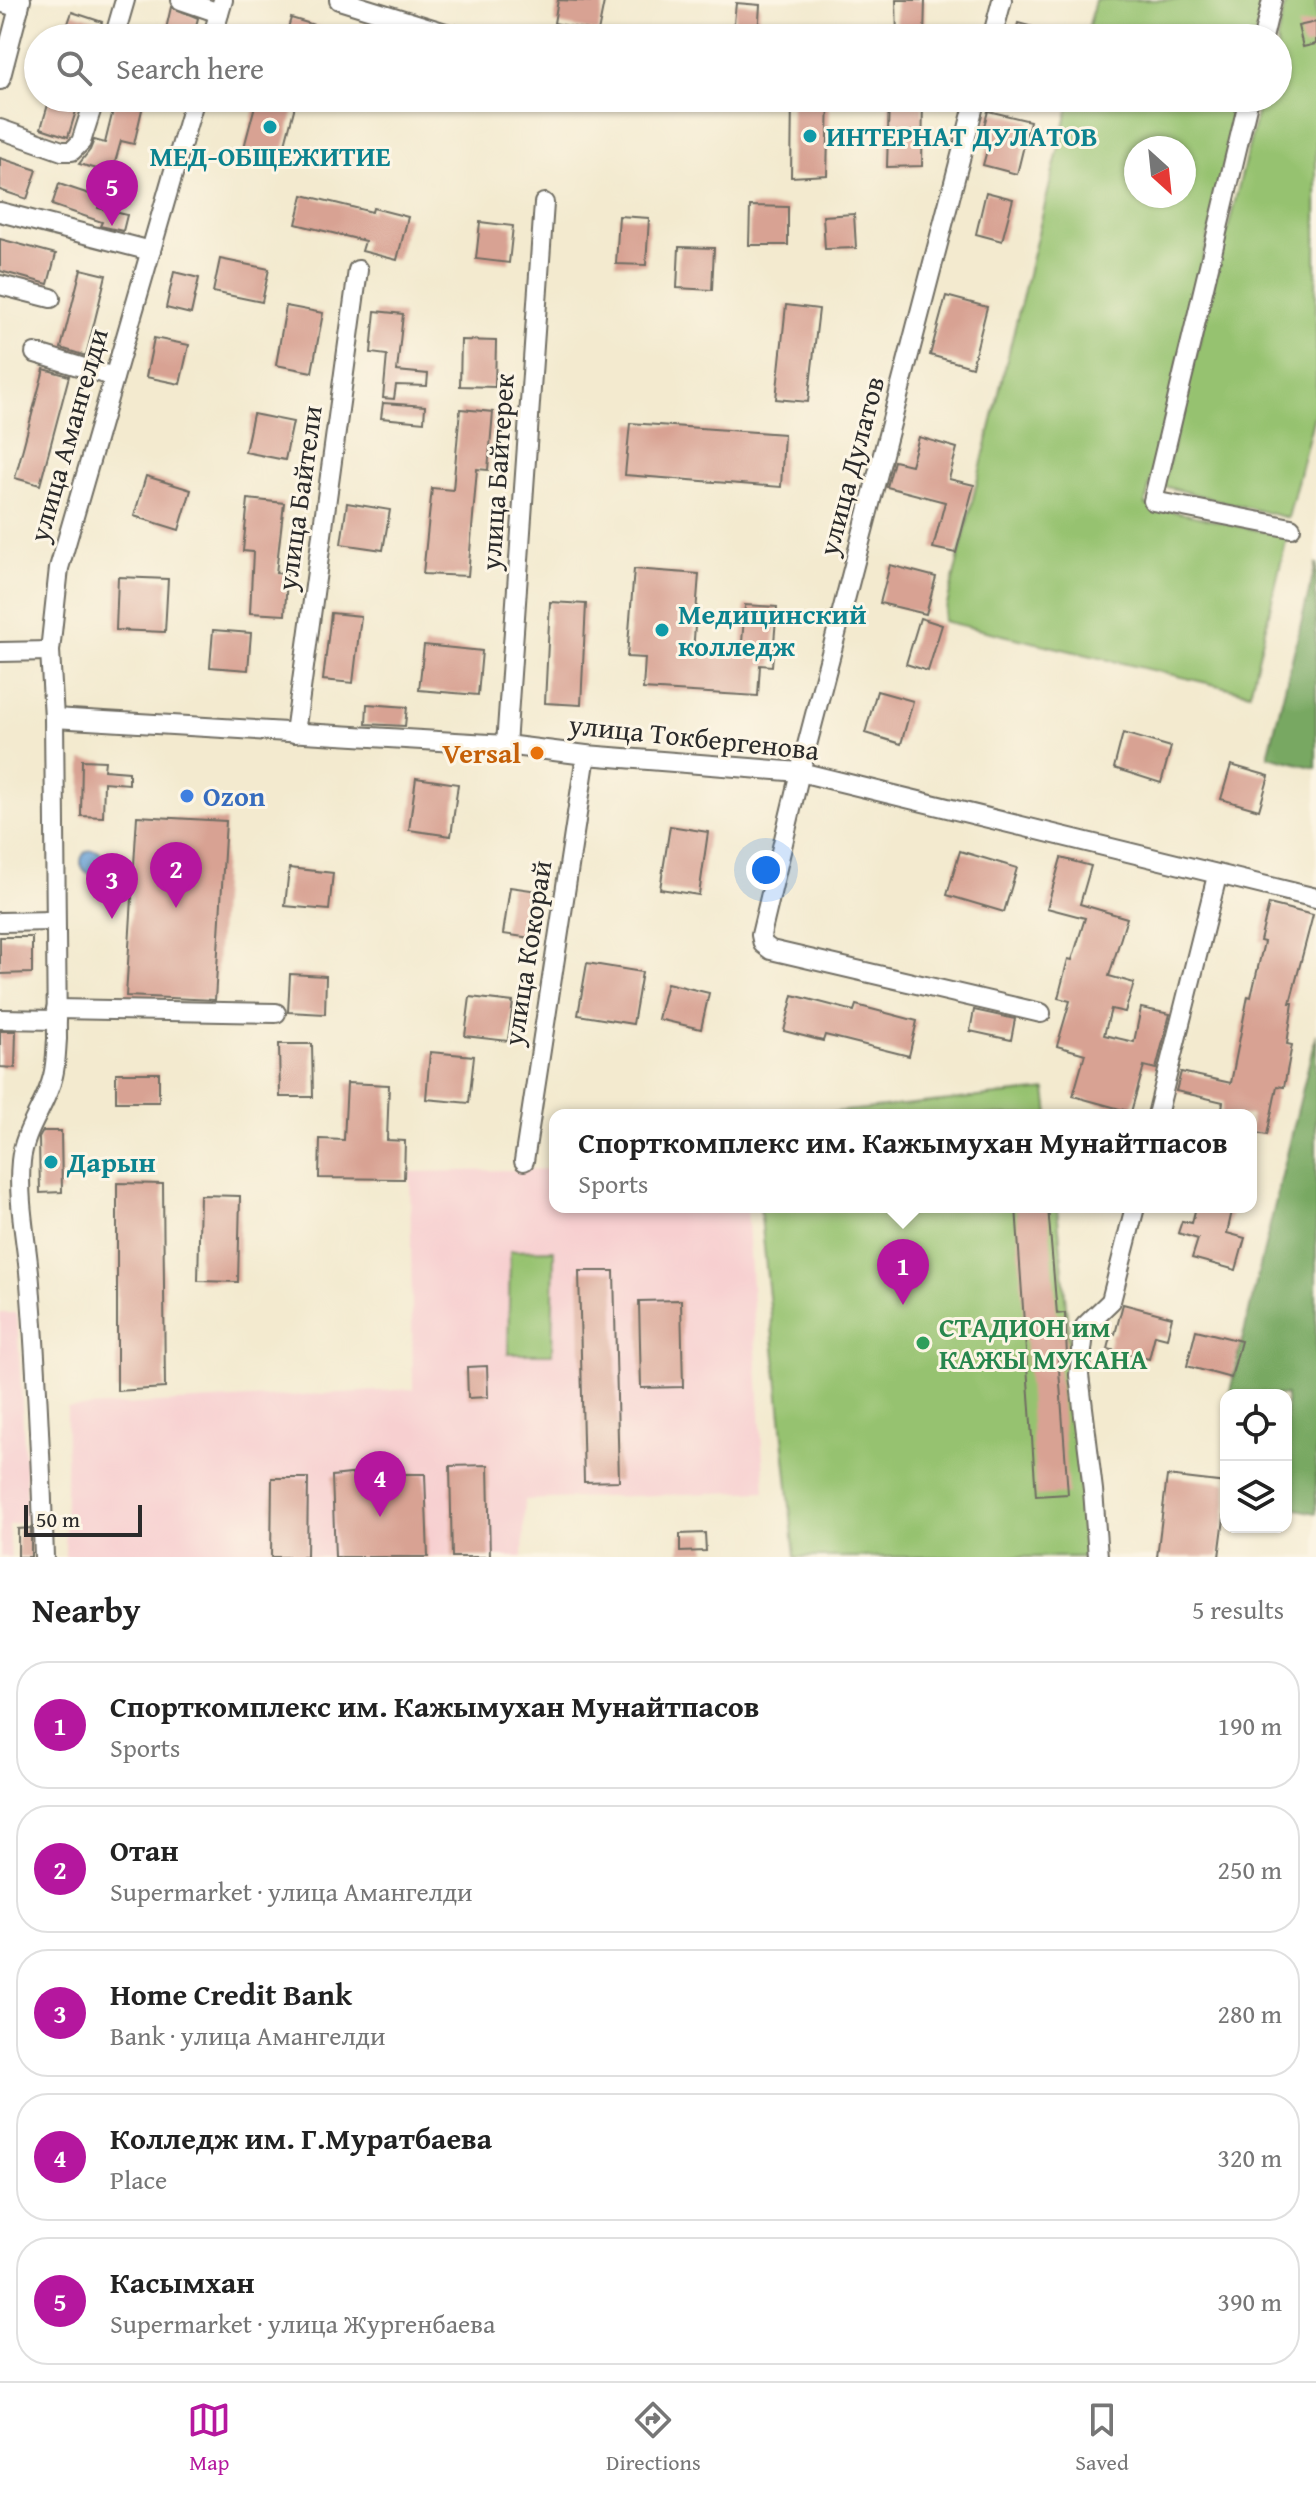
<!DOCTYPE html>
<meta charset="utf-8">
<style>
body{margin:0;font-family:"Gentium Book Plus",serif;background:#f2f2f2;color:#222}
.controls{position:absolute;right:24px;bottom:24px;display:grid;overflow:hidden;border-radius:16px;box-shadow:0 2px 6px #0004}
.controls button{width:72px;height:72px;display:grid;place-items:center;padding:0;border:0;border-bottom:2px solid #e0e0e0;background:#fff;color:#222;font:40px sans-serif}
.compass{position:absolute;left:1124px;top:136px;width:72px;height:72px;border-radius:50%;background:#fff;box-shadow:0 2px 6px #0004;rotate:153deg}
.scale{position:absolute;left:24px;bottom:20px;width:118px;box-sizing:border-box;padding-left:8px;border:4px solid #2b2b2b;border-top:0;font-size:22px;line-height:28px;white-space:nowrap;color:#2b2b2b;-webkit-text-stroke:6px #fcf5e5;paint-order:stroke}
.you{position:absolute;left:766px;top:870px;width:28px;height:28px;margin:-20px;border:6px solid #fff;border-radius:50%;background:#1a73e8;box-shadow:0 0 0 12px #1a73e833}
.badge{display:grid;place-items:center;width:52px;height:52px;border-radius:50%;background:#b5179e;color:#fff;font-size:26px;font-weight:700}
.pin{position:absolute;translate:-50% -66px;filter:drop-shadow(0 2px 4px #0008)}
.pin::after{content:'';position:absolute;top:42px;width:28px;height:24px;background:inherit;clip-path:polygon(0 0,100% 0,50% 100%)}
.popup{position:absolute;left:549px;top:1109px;width:708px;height:104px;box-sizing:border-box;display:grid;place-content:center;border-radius:16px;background:#fff;filter:drop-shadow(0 2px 6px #0005);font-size:26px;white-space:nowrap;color:#767676}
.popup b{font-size:30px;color:#222}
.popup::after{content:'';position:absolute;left:50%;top:100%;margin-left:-16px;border:16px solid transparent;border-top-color:#fff}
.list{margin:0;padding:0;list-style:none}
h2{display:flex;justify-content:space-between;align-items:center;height:104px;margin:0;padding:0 32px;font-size:34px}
h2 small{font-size:26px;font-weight:400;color:#767676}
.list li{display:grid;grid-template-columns:52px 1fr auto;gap:24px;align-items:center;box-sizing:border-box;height:128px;margin:0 16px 16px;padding:0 16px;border:2px solid #e0e0e0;border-radius:32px}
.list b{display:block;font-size:30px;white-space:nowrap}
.list p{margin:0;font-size:26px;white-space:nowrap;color:#767676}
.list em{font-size:26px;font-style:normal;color:#767676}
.icon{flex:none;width:44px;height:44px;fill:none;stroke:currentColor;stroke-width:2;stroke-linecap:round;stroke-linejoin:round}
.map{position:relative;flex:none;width:1316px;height:1557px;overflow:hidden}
.search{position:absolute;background:#fff;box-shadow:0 2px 6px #0004;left:24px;right:24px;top:24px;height:88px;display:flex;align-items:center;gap:20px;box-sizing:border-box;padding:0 28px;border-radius:44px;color:#767676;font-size:30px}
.sheet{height:824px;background:#fff}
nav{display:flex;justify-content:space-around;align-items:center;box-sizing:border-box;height:112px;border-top:2px solid #e0e0e0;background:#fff;font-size:22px;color:#767676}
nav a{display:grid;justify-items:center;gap:4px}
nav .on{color:#b5179e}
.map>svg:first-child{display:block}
.built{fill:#f7cfd0}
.green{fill:#96c26f;stroke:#60764d;stroke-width:2;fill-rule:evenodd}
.forest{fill:#78a862;stroke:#526a46;stroke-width:2}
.water{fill:#67a1d7;stroke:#496681;stroke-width:2}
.building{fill:#d8a293}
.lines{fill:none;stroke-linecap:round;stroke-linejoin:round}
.minor-casing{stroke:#716e64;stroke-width:22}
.minor{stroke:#fff;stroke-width:18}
.culture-dot{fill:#0f9aa8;stroke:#fcf5e5;stroke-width:3}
.food-dot{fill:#e8710a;stroke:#fcf5e5;stroke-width:3}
.shop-dot{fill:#3f7fe0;stroke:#fcf5e5;stroke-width:3}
.leisure-dot{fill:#2e9e5b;stroke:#fcf5e5;stroke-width:3}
.labels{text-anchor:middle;stroke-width:6;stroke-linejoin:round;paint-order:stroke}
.culture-label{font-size:28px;font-weight:bold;fill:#0d838f;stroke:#fcf5e5;text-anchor:start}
.street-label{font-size:28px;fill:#2b2b2b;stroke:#fcf5e5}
.food-label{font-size:28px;font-weight:bold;fill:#c56008;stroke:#fcf5e5;text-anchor:end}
.shop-label{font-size:28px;font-weight:bold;fill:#366cbe;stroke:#fcf5e5;text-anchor:start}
.leisure-label{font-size:28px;font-weight:bold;fill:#27864d;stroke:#fcf5e5;text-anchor:start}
</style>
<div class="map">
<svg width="1316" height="1557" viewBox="0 0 1316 1557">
<rect width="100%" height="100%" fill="#fcf5e5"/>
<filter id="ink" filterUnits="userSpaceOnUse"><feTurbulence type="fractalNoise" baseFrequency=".0125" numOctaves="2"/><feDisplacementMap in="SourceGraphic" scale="16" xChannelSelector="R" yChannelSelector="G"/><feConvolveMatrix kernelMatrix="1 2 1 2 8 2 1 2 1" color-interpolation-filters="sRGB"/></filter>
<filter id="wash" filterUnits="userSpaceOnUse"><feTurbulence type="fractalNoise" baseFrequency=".006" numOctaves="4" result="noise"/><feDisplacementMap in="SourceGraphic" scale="32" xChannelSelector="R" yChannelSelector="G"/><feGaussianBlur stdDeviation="1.8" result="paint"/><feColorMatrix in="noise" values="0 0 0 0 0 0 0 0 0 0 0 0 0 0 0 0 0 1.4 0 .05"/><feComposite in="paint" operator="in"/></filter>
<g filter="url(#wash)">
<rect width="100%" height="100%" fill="#f3eacf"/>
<g class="built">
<path d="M555,1169V1207H747L765,1491L525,1500L523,1557H65L67,1408L413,1389L410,1172Z"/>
<path d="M0,1313H17L28,1520L9,1525L11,1557H0Z"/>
</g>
<g class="green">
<path d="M1095,0H1264L1255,38H1086Z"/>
<path d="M1286,0H1316V408L1288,518L1163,486L1261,98H1278L1277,38Z"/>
<path d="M1071,98H1241L1145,505L1287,537L1250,693L943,621ZM1136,148H1184V196H1136Z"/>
<path d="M1046,1090L1049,1115H808Z"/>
<path d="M760,1207H1057L1089,1557H795Z"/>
<path d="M554,1250L552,1354H508L510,1251Z"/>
</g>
<g class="forest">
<path d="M1316,563V768L1268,756Z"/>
<path d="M1316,1034V1513L1286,1507V1395H1229Z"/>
</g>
<circle class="water" cx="93" cy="862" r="12"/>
<g id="blocks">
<g class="building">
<path d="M558,0L604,2L598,32L554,23Z"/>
<path d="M896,0H925L924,38H897Z"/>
<path d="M736,3L760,5L758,35L733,33Z"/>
<path d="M171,7L198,18L193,38H164Z"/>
<path d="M72,12L102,22L97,38H63Z"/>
<path d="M291,18L347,35L346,38H285Z"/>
<path d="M1316,22V44L1303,47L1298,26Z"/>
<path d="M1018,23L1059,34V38H1014Z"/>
<path d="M50,98H80L68,137L41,128Z"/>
<path d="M116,98L144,101L134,144L121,141L112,173L79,164L90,150L94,140L105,143Z"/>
<path d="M257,98H297L280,163L242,155Z"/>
<path d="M792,98H829L827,175L791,177Z"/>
<path d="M889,98H923L922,166L887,167Z"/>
<path d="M988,111L1030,121L1017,174L983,165L989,143L980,141Z"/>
<path d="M0,158L37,170L27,199L0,190Z"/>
<path d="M59,184L101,198L98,208L127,215L123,231L100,226L102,222L52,205Z"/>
<path d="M986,192L1013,199L1002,241L976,234Z"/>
<path d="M303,195L372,212L373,208L408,217L397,260L362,251L365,241L296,224Z"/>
<path d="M750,206L788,207V245H749Z"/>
<path d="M854,214L856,248L825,249L823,216Z"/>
<path d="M619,216L649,218L646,265L616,264Z"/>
<path d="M480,222L513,226L509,263L476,259Z"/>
<path d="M0,239L56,254L48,284L0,271Z"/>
<path d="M679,247L714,248L712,290L677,288Z"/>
<path d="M220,259L269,269L262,302L213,292Z"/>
<path d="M81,269L106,275L86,356L61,348Z"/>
<path d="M174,272L199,278L191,314L166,308Z"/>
<path d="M946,296L987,307L972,367L930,355Z"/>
<path d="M786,305L819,309L808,402L776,399Z"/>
<path d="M286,306L323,313L312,372L276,365Z"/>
<path d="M375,311L403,314L397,371L428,374L427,386L396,385L394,399L383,398L387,355L371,353Z"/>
<path d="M154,338L189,345L180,384L146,377Z"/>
<path d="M461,340L496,341L495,387L460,386Z"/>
<path d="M44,369L69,376L40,485L15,478Z"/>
<path d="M383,403L425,406L424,422L381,418Z"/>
<path d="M460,409L493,412L488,470L477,469L468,576L423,574L432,488L453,490Z"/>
<path d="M253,414L293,422L285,460L245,452Z"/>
<path d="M630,423L784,434L781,487L625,475Z"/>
<path d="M919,437L957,448L949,479L974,485L956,553L933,548L945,502L887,487L894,461L911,465Z"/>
<path d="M146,476L191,490L179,530L134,516Z"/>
<path d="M248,499L284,503L276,573L287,574L285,615L250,613L253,552L243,551Z"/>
<path d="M347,503L390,510L383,550L341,544Z"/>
<path d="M890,565L936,577L926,614L880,603Z"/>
<path d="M634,569L699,574L693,652L741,655L745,605L777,607L772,666L760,665L758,696L643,689L645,658L627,657Z"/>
<path d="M118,577L168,579L165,632L116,630Z"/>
<path d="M550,602L586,604L581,705L545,703Z"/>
<path d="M331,613L361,616L353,683L323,680Z"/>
<path d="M920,618L942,625L928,671L906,664Z"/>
<path d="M213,630L251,633L248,670L210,667Z"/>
<path d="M424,645L482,651L478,695L419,690Z"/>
<path d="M877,691L913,701L901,744L865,733Z"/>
<path d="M367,704L407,707L405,726L366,724Z"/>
<path d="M1123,733L1171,747L1161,783L1114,768Z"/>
<path d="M82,760L105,761L104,770L129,772V784L104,782L103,817L81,816Z"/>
<path d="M1231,765L1269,776L1259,810L1221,799Z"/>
<path d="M416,778L458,784L451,836L409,830Z"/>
<path d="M137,816L226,821L215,1000L126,996Z"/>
<path d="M670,826L708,832L699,895L660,889Z"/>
<path d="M960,851L1017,868L1004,912L947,895Z"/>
<path d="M1061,858L1091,866L1080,904L1127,918L1109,976L1134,983L1125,1012L1111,1009L1104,1035L1134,1042L1141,1008L1170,1014L1156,1069L1144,1066L1131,1112L1073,1096L1085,1054L1057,1046L1070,1001L1058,998L1068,959L1072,960L1085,918L1047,908Z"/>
<path d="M289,868L333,873L329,910L285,906Z"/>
<path d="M510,887L538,891L531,938L503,934Z"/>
<path d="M1269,904L1313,915L1290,1003H1293L1287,1044L1292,1045L1284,1087L1277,1086L1267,1135L1251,1132V1115H1221L1223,1102L1176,1091L1181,1072L1231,1083L1248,996L1251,997L1264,942L1260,941Z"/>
<path d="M0,937H32V973L0,974Z"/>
<path d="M587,963L642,972L633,1024L578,1015Z"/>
<path d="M290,974L326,976L325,1014L288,1012Z"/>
<path d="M667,983L709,993L701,1029L658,1019Z"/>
<path d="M793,995L854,1011L856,1005L917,1021L909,1056L825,1035L823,1041L784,1031Z"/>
<path d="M470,997L513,1002L508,1041L465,1036Z"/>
<path d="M974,1010L1015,1019L1011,1040L970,1031Z"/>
<path d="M0,1031H16L15,1068L0,1067Z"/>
<path d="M279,1044H312L313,1097H280Z"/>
<path d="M430,1052L474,1056L469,1103L426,1099Z"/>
<rect x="116" y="1073" width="43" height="29"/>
<path d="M347,1083L389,1085L387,1140L405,1141L404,1179L319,1178L320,1139L344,1140Z"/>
<path d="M43,1131H61L62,1192L40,1193L39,1138Z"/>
<path d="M117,1183L163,1184L165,1388L117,1391Z"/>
<path d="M200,1195L240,1196L238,1282L198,1281Z"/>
<path d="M1016,1207H1048L1057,1314L1065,1313L1067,1356H1058L1068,1494L1036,1496Z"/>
<path d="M1196,1207H1233L1227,1233L1245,1238L1236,1270L1192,1258L1198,1239L1178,1233L1182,1221L1192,1223Z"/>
<path d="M579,1271H614L619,1481L584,1482Z"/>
<path d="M681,1300L683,1387L641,1388L639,1301Z"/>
<path d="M1123,1304L1172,1317L1167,1338L1155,1335L1149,1359L1108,1349L1112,1333L1115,1334Z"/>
<path d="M1196,1330L1241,1341L1231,1378L1187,1366Z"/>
<path d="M487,1366L488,1397L468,1398L467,1367Z"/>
<path d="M371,1464L398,1466L402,1474H425L428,1557H335L332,1476L369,1472Z"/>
<path d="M488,1465L490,1557H452L450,1466Z"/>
<path d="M1167,1476L1226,1483V1503L1219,1557H1157Z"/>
<path d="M272,1478H308L307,1557H271Z"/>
<path d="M31,1528V1557H18V1529Z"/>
<path d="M705,1533L706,1551L680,1552V1534Z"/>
</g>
</g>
</g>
<g filter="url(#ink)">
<use href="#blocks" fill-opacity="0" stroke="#716e64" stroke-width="2"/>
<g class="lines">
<g class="minor-casing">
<g id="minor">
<path d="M181,0L219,13"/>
<path d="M339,0L449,34L477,38"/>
<path d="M0,2L19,8"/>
<path d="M114,38L125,0"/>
<path d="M212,38L223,0"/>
<path d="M992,38L1002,0"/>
<path d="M1263,38L1272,0"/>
<path d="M0,80L21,0"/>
<path d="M976,98L800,772L761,935L763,944L771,950L1041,1013"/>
<path d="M1249,98L1153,501L1291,528"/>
<path d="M0,129L62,151H72L81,142L95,98"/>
<path d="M0,212L151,251"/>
<path d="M0,285L51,298"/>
<path d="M35,353L114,377"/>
<path d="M0,652L50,651"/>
<path d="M54,718L506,745L586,755L800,772L1316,898"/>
<path d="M295,733L358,270"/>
<path d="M506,745L544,203"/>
<path d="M0,922L54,921"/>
<path d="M56,1009L276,1013"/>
<path d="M0,1019L57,1020"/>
<path d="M1157,1115L1217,876"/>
<path d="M524,1161L586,755"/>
<path d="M44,1557C41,1465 37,1374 30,1283C27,1243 17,1201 21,1161C24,1129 46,1106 53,1076C56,1064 56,1051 57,1039L54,718L50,651L59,568L195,98"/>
<path d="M1098,1557L1093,1490L1079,1375L1085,1326L1111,1301L1135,1207"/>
</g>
</g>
<use href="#minor" class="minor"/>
</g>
</g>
<g class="culture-dot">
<circle cx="270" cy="127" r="8"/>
<circle cx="810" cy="136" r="8"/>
<circle cx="662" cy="630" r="8"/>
<circle cx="51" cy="1162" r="8"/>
</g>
<circle class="food-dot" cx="537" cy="753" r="8"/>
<circle class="shop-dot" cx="187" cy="796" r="8"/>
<circle class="leisure-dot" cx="923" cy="1343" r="8"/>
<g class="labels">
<g class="culture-label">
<text x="826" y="146">ИНТЕРНАТ ДУЛАТОВ</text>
<text x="270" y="166" text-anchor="middle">МЕД-ОБЩЕЖИТИЕ</text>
<text x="678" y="624">Медицинский<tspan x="678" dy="32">колледж</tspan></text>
<text x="67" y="1172">Дарын</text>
</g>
<g class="street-label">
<text transform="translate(68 435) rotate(-74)" y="10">улица Амангелди</text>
<text transform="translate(851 466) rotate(-75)" y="10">улица Дулатов</text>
<text transform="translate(497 472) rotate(-86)" y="10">улица Байтерек</text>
<text transform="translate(299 498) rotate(-82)" y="10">улица Байтели</text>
<text transform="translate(694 737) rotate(6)" y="10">улица Токбергенова</text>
<text transform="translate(527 953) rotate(-81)" y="10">улица Кокорай</text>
</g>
<g class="food-label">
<text x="521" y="763">Versal</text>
</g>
<g class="shop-label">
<text x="203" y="806">Ozon</text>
</g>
<g class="leisure-label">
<text x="939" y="1337">СТАДИОН им<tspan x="939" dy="32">КАЖЫ МУКАНА</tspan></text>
</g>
</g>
</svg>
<div class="controls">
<button><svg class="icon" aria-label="locate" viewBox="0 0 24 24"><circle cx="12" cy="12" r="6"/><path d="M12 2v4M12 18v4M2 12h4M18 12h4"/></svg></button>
<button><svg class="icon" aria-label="layers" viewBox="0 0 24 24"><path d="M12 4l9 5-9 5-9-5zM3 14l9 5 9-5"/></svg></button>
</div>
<svg class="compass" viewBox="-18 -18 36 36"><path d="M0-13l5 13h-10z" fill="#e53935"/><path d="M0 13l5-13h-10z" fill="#767676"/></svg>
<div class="scale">50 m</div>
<div class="you"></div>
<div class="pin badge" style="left:903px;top:1305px">1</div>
<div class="popup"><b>Спорткомплекс им. Кажымухан Мунайтпасов</b>Sports</div>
<div class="pin badge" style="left:176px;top:908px">2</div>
<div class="pin badge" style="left:112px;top:919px">3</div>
<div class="pin badge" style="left:380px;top:1517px">4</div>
<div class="pin badge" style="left:112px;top:226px">5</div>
<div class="search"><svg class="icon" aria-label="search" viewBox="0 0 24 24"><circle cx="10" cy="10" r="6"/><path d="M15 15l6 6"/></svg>Search here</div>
</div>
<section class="sheet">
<h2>Nearby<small>5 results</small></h2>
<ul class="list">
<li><span class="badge">1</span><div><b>Спорткомплекс им. Кажымухан Мунайтпасов</b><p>Sports</p></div><em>190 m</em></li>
<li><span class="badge">2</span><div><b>Отан</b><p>Supermarket · улица Амангелди</p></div><em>250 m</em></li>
<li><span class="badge">3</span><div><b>Home Credit Bank</b><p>Bank · улица Амангелди</p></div><em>280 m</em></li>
<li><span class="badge">4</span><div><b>Колледж им. Г.Муратбаева</b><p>Place</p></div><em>320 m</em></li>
<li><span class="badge">5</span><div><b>Касымхан</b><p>Supermarket · улица Жургенбаева</p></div><em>390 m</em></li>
</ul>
</section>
<nav>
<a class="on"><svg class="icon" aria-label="map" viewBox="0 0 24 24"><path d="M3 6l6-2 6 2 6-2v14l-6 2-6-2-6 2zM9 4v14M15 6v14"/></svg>Map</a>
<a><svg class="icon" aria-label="directions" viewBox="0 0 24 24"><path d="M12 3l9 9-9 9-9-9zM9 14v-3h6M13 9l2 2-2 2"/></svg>Directions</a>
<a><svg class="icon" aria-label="saved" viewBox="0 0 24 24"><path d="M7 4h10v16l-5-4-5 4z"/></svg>Saved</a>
</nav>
